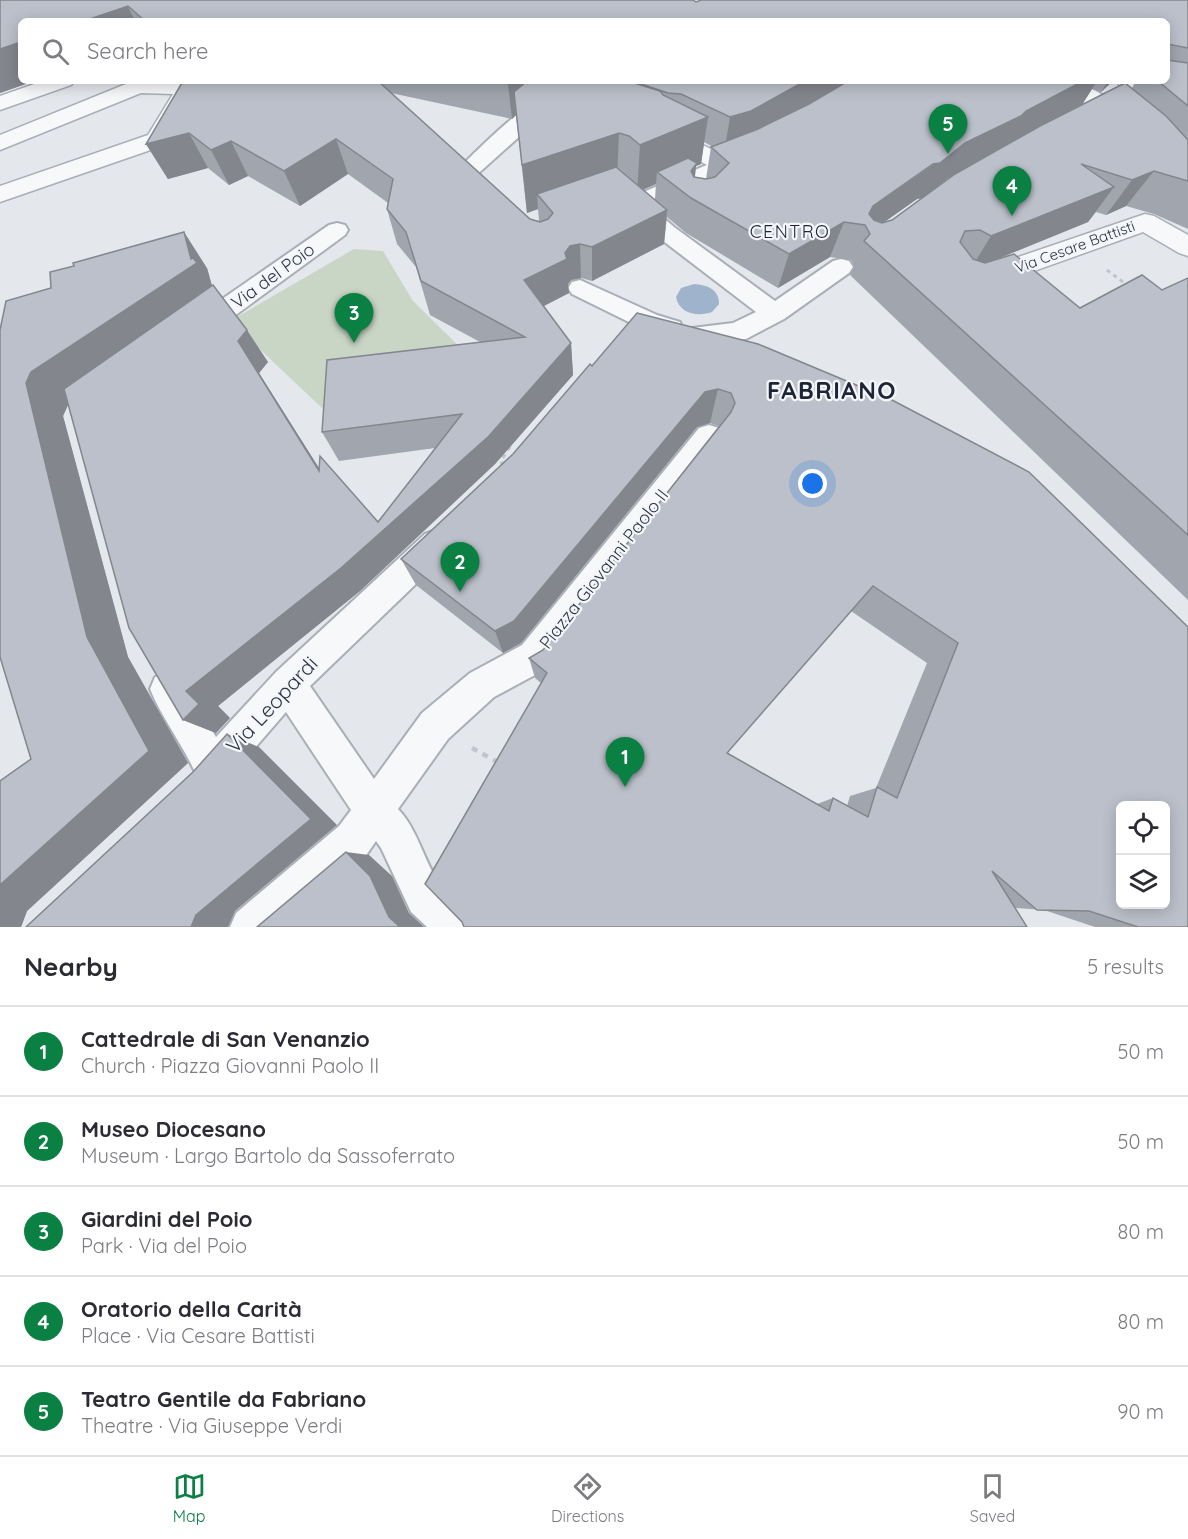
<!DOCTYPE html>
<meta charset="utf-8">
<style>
body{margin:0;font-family:Quicksand,sans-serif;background:#f7f7f7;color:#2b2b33}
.controls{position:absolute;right:18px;bottom:18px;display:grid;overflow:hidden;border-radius:9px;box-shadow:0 3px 15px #0003}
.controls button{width:54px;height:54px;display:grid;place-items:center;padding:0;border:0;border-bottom:2px solid #e1e1e2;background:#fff;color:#2b2b33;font:30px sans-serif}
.you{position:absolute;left:813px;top:484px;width:21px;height:21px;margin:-15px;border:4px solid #fff;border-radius:50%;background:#1a73e8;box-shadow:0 0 0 9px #1a73e833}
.badge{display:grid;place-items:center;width:39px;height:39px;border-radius:50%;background:#0b8043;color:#fff;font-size:20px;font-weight:700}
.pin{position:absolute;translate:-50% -50px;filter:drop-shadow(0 2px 3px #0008)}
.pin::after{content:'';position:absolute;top:32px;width:21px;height:18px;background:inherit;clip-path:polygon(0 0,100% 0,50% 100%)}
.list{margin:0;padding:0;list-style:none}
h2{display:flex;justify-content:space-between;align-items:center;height:78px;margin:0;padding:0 24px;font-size:26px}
h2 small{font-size:20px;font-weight:400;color:#7c7c81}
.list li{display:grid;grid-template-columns:39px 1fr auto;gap:18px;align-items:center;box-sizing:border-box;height:90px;padding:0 24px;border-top:2px solid #e1e1e2}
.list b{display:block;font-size:22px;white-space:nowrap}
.list p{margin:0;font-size:20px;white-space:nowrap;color:#7c7c81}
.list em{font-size:20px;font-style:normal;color:#7c7c81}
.icon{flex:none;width:33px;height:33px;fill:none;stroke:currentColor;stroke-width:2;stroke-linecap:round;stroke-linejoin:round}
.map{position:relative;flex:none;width:1188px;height:927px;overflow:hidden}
.search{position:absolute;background:#fff;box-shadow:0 3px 15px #0003;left:18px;right:18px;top:18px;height:66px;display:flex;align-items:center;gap:15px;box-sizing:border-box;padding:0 21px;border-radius:9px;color:#7c7c81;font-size:22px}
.sheet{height:528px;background:#fff}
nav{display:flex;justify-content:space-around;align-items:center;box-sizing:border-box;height:84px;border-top:2px solid #e1e1e2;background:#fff;font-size:16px;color:#7c7c81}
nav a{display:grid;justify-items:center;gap:3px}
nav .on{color:#0b8043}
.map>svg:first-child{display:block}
.green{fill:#c9d6c5}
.water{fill:#9fb4cc}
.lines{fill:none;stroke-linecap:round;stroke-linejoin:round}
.pedestrian-casing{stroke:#a9aeb7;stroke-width:4}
.minor-casing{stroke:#a9aeb7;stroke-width:3}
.path-far2{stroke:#c2c5cb;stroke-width:3;stroke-dasharray:4 4;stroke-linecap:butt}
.path-far1{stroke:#c2c5cb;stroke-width:4;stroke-dasharray:4.5 4.5;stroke-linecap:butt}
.path{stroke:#c2c5cb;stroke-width:4.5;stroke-dasharray:6 6;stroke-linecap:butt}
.pedestrian{fill:#f7f8fa;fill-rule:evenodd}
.minor{fill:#f7f8fa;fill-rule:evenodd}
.wall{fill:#a1a5ae;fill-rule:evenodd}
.shaded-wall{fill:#83868d}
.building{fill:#bbc0ca;stroke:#83868d;stroke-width:1.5;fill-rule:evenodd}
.labels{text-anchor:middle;stroke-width:4.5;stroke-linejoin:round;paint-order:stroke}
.far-street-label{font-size:15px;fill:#2b3445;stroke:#f4f6f9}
.far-quarter-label{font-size:18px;letter-spacing:1.5px;fill:#1d2536;stroke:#f4f6f9}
.street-label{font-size:18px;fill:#2b3445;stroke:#f4f6f9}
.near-street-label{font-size:21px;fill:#2b3445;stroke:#f4f6f9}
.district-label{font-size:24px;font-weight:bold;letter-spacing:1.5px;fill:#1d2536;stroke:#f4f6f9}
</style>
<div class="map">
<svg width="1188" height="927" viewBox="0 0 1188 927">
<rect width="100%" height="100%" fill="#e4e7ec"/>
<path class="green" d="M354,249L383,251L413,301L478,365L341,426L230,321Z"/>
<path class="water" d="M694,284C707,285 719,289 719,304L712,312C698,317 679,314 676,297L681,288Z"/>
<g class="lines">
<g class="pedestrian-casing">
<g id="pedestrian">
<path d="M543,99L550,101L552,105L550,109L472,179L465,180L458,179L455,174L458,169C476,152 521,105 543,99Z"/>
<path d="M723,158L730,160L733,164L730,168L650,206L674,227L775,301L833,261L841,259L849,261L853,267L849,273L784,319L746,339L693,345L684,343L680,336L684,329L733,323L756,312L658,237L624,204L627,199Z"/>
<path d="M337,223L345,225L348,230L345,235L207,336L198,338L189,336L186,329L189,322L329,225Z"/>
<path d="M580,280L657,315L680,322L683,329L680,336L671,338L639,327L572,294L568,288L572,282Z"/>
<path d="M709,425L719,428L723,436L719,444L546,669L494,697L448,739L398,809C418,830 423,859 439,883C451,901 468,902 478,927H427L411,912L381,848L376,841L367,854L281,927H230L236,913L339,826L351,810L286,712L227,780L212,786L199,781C186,749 163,721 150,689L155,677L167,672L179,677L216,737L276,672L425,534L436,530L447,534L451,544L447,554L310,686L374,779L422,713L470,673L522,645L699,428Z"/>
</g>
</g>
<g class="minor-casing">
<g id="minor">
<path d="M43,81H75L71,85L0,110V96Z"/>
<path d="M123,81L187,82L195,83L198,88L165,145L0,202V186L148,135L173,94L141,93L0,150V135L126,84Z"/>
<path d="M1042,81C1051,81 1062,79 1071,81C1115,92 1158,141 1188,173V196L1179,193L1141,150L1096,110L1046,85Z"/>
<path d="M1117,81H1145L1188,89V101L1148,95L1120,86Z"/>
<path d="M668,129L724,155L751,147L759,149L763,154C755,165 728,172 715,169L660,141L657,136L660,131Z"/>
<path d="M1145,214L1154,216L1188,235V256L1179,253L1143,232L984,289L974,286L970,279L974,272Z"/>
</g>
</g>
<path class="path-far2" d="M1107,270L1127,285"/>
<path class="path-far1" d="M503,466L501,460L510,446"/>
<path class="path" d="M472,748L499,763"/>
<use href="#pedestrian" class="pedestrian"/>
<use href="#minor" class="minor"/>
</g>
<g class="wall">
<path d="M0,0L696,2L1188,0V229L1154,214L1126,206L1106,215L1096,212L1088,222L995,260L1080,308L1162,290L1188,278V600L850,275L854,266L851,260L830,257L778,288L686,233L667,217L664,244L592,281L581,278L571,280L568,284L569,293L544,306L571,343L573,375L495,464L360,591L218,706L230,718L216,733L183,720L68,405L63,416L128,657L188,763L27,911L21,927H0L31,759L0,330L207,268L212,286L268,362L259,373L319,469L378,522L435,448L339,461L322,432L480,342L430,315L416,267L397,244L387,209L388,203L348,174L300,206L248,176L229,185L208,168L168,179L146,144L183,81H1113L1101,92L1092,89L1082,104L1132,88L1136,81H1167V21H21L34,81L0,93ZM391,93L512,119L516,115L527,213L538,209L539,221L530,219ZM704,142L713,147H711L706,179L695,177L696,166L701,164ZM953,176L931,191L948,178ZM656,184L655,199L643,190ZM922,198L892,220L884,222L917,199Z"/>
<path d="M758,344L1188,927H1095L1044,910L1015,908L541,683L535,678L529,658L543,650L719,426L710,423L697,427L521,643L503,653L416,585L401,559L513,454L592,366ZM851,611L927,663L876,788L850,796L847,806L833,798L817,804L727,753Z"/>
</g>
<g class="shaded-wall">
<path d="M128,6L135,21H84Z"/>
<path d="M21,42V81H34L0,93V49Z"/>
<path d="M512,81H533L516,115L512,119L508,84Z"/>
<path d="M805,81H856L724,153L730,117Z"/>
<path d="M1083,81H1097L1082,105L1002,151L948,178L923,198L917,199L869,233L865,225L873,206L965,143Z"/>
<path d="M1108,81H1113L1101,92Z"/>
<path d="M708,117L701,164L696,166L692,199L657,172L656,184L637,192L640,145Z"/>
<path d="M189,133L208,168L168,179L146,144Z"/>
<path d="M619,133L617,181L537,194L538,209L527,213L522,165Z"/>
<path d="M336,139L348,174L300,206L284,171Z"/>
<path d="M231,141L248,176L229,185L211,150Z"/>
<path d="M1154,171L1126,206L1106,215L1132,180Z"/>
<path d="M1114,187L1088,222L970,270L991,236Z"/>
<path d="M667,210L664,244L592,281V247Z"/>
<path d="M844,222L830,257L778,288L789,254Z"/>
<path d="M184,232L207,268L212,286L68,405L63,416L128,657L188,763L27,911L21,927H0V885L87,637L26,383L31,372L191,259Z"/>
<path d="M580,244L581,278L571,280L568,284L569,293L528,314L524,280L565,253L570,246Z"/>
<path d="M247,330L268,362L259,373L338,498L319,471L238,341Z"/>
<path d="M571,343L573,375L495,464L360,591L218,706L230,718L216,733L183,720L186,691L341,568Z"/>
<path d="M718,389L710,423L697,427L521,643L503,653L495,631L705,392Z"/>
<path d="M227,734L259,747L337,825L235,911L228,927H191Z"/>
<path d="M346,852L369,855L392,876L409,913L424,927H400L389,917Z"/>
</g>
<g class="building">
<path d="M0,0H693L696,2L701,0H1188V48L1167,44V21H145L128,6L84,21H21V42L0,49Z"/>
<path d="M1167,60L1188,63V106L1158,81H1167Z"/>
<path d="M183,81H378L530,219L540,222L548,219L553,213L537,194L616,167L667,210L592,247L580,244L570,246L565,253L567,259L524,280L571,343L489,436L341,568L186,691L199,704L183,720L129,628L64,389L213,285L247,330L238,341L319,471L320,456L378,522L462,414L322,432L327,360L525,337L421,281L406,232L387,209L393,179L336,139L284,171L231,141L211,150L189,133L146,144Z"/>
<path d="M495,81H512L508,84Z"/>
<path d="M527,81H628L660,91L663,95L708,117L640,145L629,136L619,133L522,165L514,92Z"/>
<path d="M632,81H805L751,111L730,117L681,94L668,93Z"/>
<path d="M848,81H1083L1026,111L1021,116L965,143L940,163L933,164L873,206L869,214L874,220L882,223L892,220L955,174L1040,126L1125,83L1166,116L1188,140V181L1154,171L1132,180L1081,164L1114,187L991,236L980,230L965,231L960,242L973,259L985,263L1014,254L1080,308L1142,275L1162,290L1188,278V535L864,241L870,234L865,225L844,222L789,254L691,198L657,172L688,158L697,163L691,171L694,177L706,179L715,177L729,163L711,147L758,129L809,104Z"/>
<path d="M184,232L191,259L193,258L197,263L31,372L26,383L87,637L149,751L0,885V781L31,759L0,657V330L6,301L51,288L50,272L74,266L73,263Z"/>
<path d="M637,313L758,344L892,400L1029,472L1188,627V927H1138L1089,911L1037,910L992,871L1027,927H464L462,922L425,884L547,673L529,658L543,650L731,412L735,403L731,393L718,389L705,392L514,621L495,631L401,559L513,454L590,364L592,366ZM873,586L958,643L897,798L877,787L868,817L833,798L829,811L727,753ZM1120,806H1166V904H1120Z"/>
<path d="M227,734L311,819L196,915L191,927H26L193,772Z"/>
<path d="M346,852L370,876L389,917L400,927H257Z"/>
</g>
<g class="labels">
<g class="far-street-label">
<text transform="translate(1075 247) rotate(-20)" y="5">Via Cesare Battisti</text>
</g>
<g class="far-quarter-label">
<text x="790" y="238">CENTRO</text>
</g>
<g class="street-label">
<text transform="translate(273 276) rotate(-36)" y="6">Via del Poio</text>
<text transform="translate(604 569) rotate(-52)" y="6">Piazza Giovanni Paolo II</text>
</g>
<g class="near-street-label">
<text transform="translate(272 705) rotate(-47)" y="7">Via Leopardi</text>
</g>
<g class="district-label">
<text x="832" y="399">FABRIANO</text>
</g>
</g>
</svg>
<div class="controls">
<button><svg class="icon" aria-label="locate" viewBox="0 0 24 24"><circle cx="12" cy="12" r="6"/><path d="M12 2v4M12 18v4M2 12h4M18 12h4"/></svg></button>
<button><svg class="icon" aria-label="layers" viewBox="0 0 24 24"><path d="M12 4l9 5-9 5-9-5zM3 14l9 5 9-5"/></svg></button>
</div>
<div class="you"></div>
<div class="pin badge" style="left:625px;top:787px">1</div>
<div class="pin badge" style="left:460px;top:592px">2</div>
<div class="pin badge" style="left:354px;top:343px">3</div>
<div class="pin badge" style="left:1012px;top:216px">4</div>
<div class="pin badge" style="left:948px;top:154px">5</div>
<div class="search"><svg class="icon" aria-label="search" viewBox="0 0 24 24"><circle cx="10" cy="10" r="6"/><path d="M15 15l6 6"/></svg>Search here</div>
</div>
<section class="sheet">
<h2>Nearby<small>5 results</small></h2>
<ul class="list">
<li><span class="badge">1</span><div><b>Cattedrale di San Venanzio</b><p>Church · Piazza Giovanni Paolo II</p></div><em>50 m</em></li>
<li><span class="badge">2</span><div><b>Museo Diocesano</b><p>Museum · Largo Bartolo da Sassoferrato</p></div><em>50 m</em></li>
<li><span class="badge">3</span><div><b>Giardini del Poio</b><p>Park · Via del Poio</p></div><em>80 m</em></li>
<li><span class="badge">4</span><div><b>Oratorio della Carità</b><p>Place · Via Cesare Battisti</p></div><em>80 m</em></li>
<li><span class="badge">5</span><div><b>Teatro Gentile da Fabriano</b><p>Theatre · Via Giuseppe Verdi</p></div><em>90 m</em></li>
</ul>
</section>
<nav>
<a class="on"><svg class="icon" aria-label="map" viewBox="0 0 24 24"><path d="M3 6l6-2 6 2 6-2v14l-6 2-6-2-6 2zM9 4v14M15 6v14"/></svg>Map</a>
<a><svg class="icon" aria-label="directions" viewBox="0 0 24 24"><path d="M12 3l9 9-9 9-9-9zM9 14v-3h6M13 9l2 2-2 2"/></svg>Directions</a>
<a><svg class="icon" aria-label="saved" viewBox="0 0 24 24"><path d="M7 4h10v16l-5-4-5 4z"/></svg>Saved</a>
</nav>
